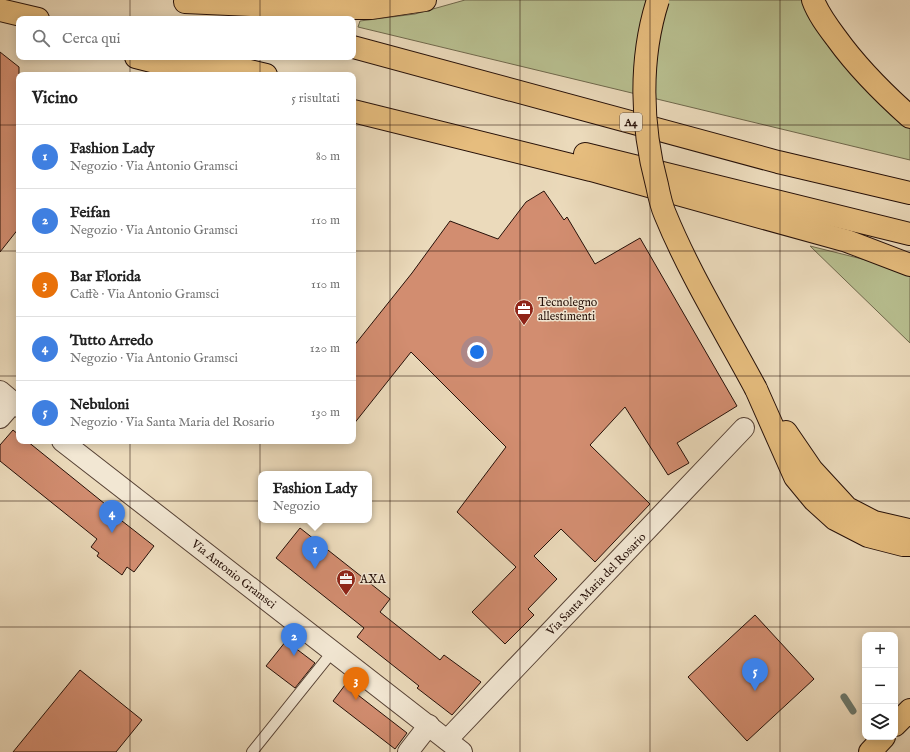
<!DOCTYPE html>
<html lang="it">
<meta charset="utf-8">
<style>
body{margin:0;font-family:"IM FELL English",serif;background:#f2f2f2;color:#222}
.controls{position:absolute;right:12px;bottom:12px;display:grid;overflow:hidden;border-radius:8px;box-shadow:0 2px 10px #0003}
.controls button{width:36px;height:36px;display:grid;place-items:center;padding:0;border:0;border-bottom:1px solid #e0e0e0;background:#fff;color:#222;font:20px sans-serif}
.you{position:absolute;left:477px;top:352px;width:14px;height:14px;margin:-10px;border:3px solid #fff;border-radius:50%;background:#1a73e8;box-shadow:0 0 0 6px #1a73e833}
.badge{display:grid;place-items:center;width:26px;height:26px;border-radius:50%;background:#8f2418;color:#fff;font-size:13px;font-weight:700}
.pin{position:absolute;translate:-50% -33px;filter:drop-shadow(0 1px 2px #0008)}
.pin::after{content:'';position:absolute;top:21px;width:14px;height:12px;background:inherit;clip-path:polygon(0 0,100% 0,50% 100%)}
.popup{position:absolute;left:258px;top:471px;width:114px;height:52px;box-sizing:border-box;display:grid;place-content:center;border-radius:8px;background:#fff;filter:drop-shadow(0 1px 3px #0005);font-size:13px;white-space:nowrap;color:#767676}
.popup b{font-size:15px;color:#222}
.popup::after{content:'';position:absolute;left:50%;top:100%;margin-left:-8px;border:8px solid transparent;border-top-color:#fff}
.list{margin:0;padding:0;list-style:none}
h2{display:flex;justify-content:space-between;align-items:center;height:52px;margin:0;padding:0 16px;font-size:17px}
h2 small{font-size:13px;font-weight:400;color:#767676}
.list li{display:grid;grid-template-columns:26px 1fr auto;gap:12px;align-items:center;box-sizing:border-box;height:64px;padding:0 16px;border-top:1px solid #e0e0e0}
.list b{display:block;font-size:15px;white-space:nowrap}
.list p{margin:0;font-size:13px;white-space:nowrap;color:#767676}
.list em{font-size:13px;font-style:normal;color:#767676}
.icon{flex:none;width:22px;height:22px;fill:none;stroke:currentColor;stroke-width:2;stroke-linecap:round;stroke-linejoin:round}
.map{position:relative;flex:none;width:910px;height:752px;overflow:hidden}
.search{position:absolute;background:#fff;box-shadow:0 2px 10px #0003;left:16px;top:16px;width:340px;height:44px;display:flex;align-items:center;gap:10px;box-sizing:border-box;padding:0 14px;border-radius:8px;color:#767676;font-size:15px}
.panel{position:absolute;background:#fff;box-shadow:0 2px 10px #0003;left:16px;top:72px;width:340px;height:372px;border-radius:8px}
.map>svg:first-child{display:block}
.green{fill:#b8bf90;stroke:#6f684c}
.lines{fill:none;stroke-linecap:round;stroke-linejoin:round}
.stream{stroke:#6b776a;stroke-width:7}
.building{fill:#d28d70;stroke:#261008}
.service-casing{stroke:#574235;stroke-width:12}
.minor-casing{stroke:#574235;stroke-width:22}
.trunk-casing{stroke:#261008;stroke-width:24}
.motorway-casing{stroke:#261008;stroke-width:24}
.service{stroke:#f2e7d3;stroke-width:10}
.minor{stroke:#f2e7d3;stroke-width:20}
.trunk{stroke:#e6bd7e;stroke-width:22}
.motorway{stroke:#e6bd7e;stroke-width:22}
.motorway-bridge-casing{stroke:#261008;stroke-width:24;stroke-linecap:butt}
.motorway-bridge{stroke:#e6bd7e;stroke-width:22}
.grid{fill:none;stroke:#261008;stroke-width:1;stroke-opacity:0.55}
.labels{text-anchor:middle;stroke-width:3;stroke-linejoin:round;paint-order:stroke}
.shield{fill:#f2e7d3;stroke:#635045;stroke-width:1}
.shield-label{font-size:11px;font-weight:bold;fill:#261008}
.poi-label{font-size:12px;fill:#261008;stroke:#f2e7d3;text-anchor:start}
.street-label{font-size:12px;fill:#261008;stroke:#f2e7d3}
</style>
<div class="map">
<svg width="910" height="752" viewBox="0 0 910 752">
<rect width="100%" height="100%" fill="#ebdabb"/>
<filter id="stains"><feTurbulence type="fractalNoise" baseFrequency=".005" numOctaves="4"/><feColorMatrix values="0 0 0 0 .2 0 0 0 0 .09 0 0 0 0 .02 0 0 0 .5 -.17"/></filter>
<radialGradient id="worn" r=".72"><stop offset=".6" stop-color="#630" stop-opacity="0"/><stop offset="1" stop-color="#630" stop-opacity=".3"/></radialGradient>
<g class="green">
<path d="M465,0H807L890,112L910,128V160L358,27L360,21L415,14Z"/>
<path d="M810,246L910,271V343Z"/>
</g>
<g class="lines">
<path class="stream" d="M844,697L853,711"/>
</g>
<g class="building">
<path d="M0,52L19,67V228L0,252Z"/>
<path d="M544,191L564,220L567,217L595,264L640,238L737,406L677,443L689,463L668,475L625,407L590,445L650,504L595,562L561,529L534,556L557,579L528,609L534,615L505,644L472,612L516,567L457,512L506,447L411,352L353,425V347L412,273L450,221L498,239L526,202Z"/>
<path d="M13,430L19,435V441H27L110,508L108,510L154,546L134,572L127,567L122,575L97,556L99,553L91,547L97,539L0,461V445Z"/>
<path d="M300,528L390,599L380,612L440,660L444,655L481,682L452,715L417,688L419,686L357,637L364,628L276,558Z"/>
<path d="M755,615L814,679L747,741L688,677Z"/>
<path d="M286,641L315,663L295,688L266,666Z"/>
<path d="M80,670L142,720L116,752H13Z"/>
<path d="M345,685L407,733L395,749L333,701Z"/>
</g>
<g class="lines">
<g class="service-casing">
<path id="service" d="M252,752L333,651"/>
</g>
<g class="minor-casing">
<g id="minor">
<path d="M0,391L19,407"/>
<path d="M0,418L14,402"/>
<path d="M62,441L462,752"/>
<path d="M447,740L744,428"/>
<path d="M408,752L429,725"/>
</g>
</g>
<g class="trunk-casing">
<g id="trunk">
<path d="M895,725L910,710"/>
<path d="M870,752L884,737"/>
</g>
</g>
<g class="motorway-casing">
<g id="motorway">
<path d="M813,0C818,14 828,27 837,39C858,68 883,93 910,117"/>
<path d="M185,2L314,8H371L425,0"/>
<path d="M0,10L38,19"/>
<path d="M353,47L778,162L910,193"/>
<path d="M136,57L207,75"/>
<path d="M192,57L266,75"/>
<path d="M353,111L591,170L847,241L910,265"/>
<path d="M585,154L910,234"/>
<path d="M756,389L795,477L814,500L835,519L868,536L903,545H910"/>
<path d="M786,432L812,470L847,508L874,522L909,530"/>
</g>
</g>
<use href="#service" class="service"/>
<use href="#minor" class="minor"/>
<use href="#trunk" class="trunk"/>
<use href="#motorway" class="motorway"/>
<g class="motorway-bridge-casing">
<path id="motorway-bridge" d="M658,0C639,59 641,126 657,185C659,195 661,205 665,214C690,275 725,331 756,389"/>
</g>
<use href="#motorway-bridge" class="motorway-bridge"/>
</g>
<path class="grid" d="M130,0V19M260,0V19M390,0V752M520,0V752M650,0V752M780,0V752M130,57V75M260,57V75M0,125H19M353,125H910M0,251H19M353,251H910M0,376H19M353,376H910M130,441V752M260,441V752M0,501H910M0,627H910"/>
<defs>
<g id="office-pin" transform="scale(1)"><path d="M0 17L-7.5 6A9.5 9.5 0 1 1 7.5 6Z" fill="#8f2418" stroke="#f2e7d3"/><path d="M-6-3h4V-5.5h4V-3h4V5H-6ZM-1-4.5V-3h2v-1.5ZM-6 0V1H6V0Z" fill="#fff"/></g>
</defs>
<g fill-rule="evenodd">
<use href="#office-pin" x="524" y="309"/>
<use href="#office-pin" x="346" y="579"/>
</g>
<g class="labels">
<rect class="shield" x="620" y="113" width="22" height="18" rx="3"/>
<g class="shield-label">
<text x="631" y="126">A4</text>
</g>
<g class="poi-label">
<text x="538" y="306">Tecnolegno<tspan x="538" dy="14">allestimenti</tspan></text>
<text x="360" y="583">AXA</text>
</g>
<g class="street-label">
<text transform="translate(234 574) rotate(38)" y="4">Via Antonio Gramsci</text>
<text transform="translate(596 584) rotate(-46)" y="4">Via Santa Maria del Rosario</text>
</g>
</g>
<rect width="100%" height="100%" filter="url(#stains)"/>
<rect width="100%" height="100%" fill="url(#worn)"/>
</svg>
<div class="controls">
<button>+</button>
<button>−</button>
<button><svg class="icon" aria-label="layers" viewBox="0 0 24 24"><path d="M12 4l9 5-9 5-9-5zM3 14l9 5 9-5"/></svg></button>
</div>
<div class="you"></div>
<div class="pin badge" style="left:315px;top:569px;background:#3f7fe0">1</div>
<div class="popup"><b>Fashion Lady</b>Negozio</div>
<div class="pin badge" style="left:294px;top:656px;background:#3f7fe0">2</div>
<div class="pin badge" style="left:356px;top:700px;background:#e8710a">3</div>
<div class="pin badge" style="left:112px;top:533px;background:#3f7fe0">4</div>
<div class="pin badge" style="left:755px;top:691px;background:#3f7fe0">5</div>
<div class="search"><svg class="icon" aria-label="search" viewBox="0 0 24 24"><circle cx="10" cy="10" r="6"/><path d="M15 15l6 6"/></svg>Cerca qui</div>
<section class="panel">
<h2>Vicino<small>5 risultati</small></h2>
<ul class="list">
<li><span class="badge" style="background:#3f7fe0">1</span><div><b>Fashion Lady</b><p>Negozio · Via Antonio Gramsci</p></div><em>80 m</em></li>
<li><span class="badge" style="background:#3f7fe0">2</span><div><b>Feifan</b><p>Negozio · Via Antonio Gramsci</p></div><em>110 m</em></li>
<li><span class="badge" style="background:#e8710a">3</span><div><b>Bar Florida</b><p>Caffè · Via Antonio Gramsci</p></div><em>110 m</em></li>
<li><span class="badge" style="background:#3f7fe0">4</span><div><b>Tutto Arredo</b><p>Negozio · Via Antonio Gramsci</p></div><em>120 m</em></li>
<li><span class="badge" style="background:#3f7fe0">5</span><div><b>Nebuloni</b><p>Negozio · Via Santa Maria del Rosario</p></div><em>130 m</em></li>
</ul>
</section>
</div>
